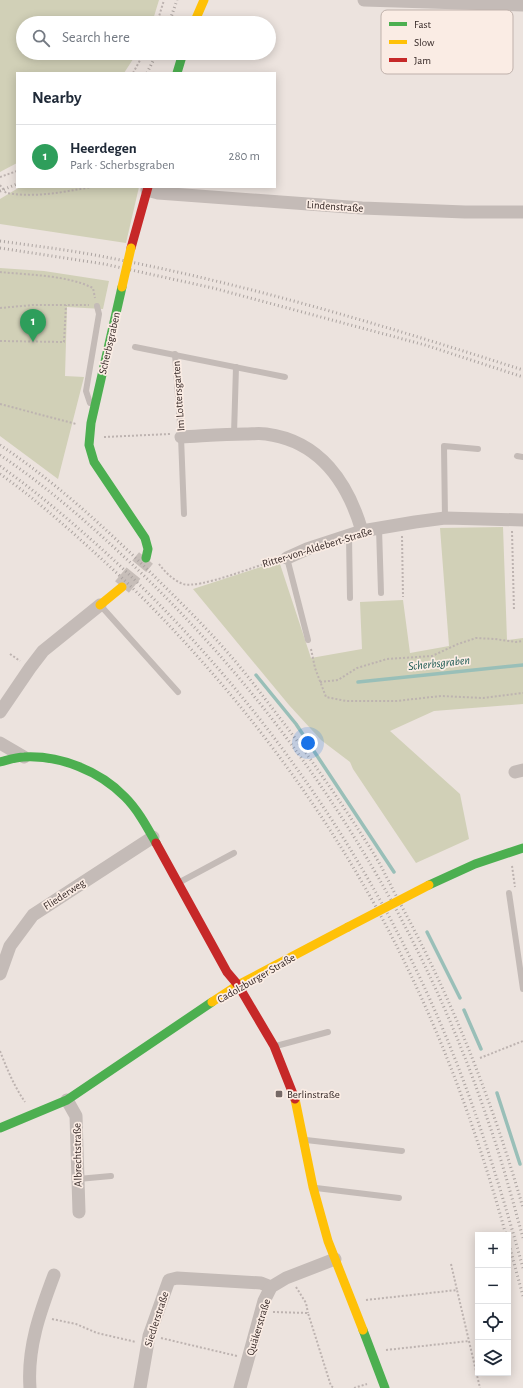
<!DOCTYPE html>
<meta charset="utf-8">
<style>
body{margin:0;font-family:"Alegreya Sans",sans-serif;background:#f6f6f7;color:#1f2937}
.controls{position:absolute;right:12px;bottom:12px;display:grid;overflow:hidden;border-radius:0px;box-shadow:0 2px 10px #0003}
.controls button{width:36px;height:36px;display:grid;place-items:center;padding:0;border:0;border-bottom:1px solid #e0e1e3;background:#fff;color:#1f2937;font:20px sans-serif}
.you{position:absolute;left:308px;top:743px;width:14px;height:14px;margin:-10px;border:3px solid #fff;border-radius:50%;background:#1a73e8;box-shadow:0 0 0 6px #1a73e833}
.badge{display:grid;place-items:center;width:26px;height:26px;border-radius:50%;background:#0f766e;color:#fff;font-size:13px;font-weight:700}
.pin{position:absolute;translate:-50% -33px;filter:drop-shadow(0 1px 2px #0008)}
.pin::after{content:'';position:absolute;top:21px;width:14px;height:12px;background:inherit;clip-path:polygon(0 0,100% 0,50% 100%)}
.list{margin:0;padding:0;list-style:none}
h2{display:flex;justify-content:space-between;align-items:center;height:52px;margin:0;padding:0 16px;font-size:17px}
h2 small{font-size:13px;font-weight:400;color:#747a83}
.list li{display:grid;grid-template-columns:26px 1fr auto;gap:12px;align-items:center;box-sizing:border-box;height:64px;padding:0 16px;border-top:1px solid #e0e1e3}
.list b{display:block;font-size:15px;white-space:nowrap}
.list p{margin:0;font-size:13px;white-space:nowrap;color:#747a83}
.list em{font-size:13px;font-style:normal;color:#747a83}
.icon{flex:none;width:22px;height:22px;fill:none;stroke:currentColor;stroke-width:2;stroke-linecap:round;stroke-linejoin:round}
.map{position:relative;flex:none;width:523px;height:1388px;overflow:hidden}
.search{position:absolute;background:#fff;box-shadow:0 2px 10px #0003;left:16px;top:16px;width:260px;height:44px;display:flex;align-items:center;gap:10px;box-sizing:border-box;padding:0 14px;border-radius:22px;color:#747a83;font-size:15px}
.panel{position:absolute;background:#fff;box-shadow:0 2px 10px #0003;left:16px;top:72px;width:260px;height:116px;border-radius:0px}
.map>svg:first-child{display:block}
.green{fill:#d1d0b7}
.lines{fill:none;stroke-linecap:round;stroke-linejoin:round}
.stream{stroke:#99bfb8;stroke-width:3.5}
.secondary-tunnel{stroke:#c7beb9;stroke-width:18;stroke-dasharray:18 9;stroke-linecap:butt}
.path{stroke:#bdb3b0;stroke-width:2;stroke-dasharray:2 2;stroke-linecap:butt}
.lane{stroke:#c4bbb7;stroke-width:6}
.street{stroke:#c4bbb7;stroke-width:13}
.fast{stroke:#4caf50;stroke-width:9}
.slow{stroke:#ffc107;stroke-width:9}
.jam{stroke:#c62828;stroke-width:9}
.rail{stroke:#aca4a1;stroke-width:3;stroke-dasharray:1 3;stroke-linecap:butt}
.slow-bridge{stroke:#ffc107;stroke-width:9}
.poi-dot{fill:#756966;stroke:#faece4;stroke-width:1.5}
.labels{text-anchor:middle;stroke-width:3.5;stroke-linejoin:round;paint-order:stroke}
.street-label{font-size:11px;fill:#352826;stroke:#faece4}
.poi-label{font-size:11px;fill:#352826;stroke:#faece4;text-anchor:start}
.water-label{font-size:12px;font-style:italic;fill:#1a5851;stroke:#faece4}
.key{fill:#faece4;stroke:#bfb1ab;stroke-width:1}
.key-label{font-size:11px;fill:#352826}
</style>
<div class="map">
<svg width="523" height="1388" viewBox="0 0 523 1388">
<rect width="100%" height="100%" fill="#ece3de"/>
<g class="green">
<path d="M0,0H159L152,23H23V53H137L124,73H17V163L0,172Z"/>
<path d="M20,187H139L126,243L0,224V199Z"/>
<path d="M0,268L44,271L109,281L103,309L67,307L65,376L84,377L58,479L0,436Z"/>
<path d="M503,527L507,640L523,638V704L434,711L390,731L460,794L469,839L416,863L353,769L350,762L321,740L289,705L193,589L279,561L311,658L362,649L360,602L403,600L410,653L449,646L440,528Z"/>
</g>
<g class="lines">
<g class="stream">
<path d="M256,675L296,724L394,872"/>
<path d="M358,682L523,665"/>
<path d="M427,932L460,998"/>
<path d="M464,1010L481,1049"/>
<path d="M497,1093L520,1164"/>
</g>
<path class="secondary-tunnel" d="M122,587L146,558"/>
<g class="path">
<path d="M157,23L164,0"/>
<path d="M133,73L144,53"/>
<path d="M0,177L17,171"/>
<path d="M0,185L6,193C37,198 62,192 92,187"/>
<path d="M0,272C29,275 67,275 93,288L95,298"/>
<path d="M0,308L33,305H89"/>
<path d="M0,341L64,342L66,305"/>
<path d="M0,404L76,424"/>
<path d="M104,437L170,434"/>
<path d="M512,531L514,611"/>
<path d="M402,536L403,597"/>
<path d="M159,564C165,572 173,580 183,584C199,589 256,566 276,560"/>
<path d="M311,649L315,668L326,697L346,701H396L441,696L483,698L523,693"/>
<path d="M10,654L20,661"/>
<path d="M320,682L338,680L357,668L387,659L432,656L458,644L476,638L495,639L516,642L523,641"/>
<path d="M512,866L515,887"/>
<path d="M0,1051C7,1069 14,1086 25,1102"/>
<path d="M480,1058L523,1041"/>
<path d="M451,1264L457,1290"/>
<path d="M296,1287L306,1303L308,1313"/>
<path d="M366,1300L457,1290L480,1388"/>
<path d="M273,1312L308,1313L331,1386L334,1388"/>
<path d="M52,1319L76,1324L97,1333L136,1342"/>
<path d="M161,1338L237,1356"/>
<path d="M386,1350L469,1341"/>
<path d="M354,1388L367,1384"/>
</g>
<g class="lane">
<path d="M135,347L285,377"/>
<path d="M175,354L181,437L184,514"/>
<path d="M90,403L86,391L99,314L97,306"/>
<path d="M234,434L236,367"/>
<path d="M517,456L523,457"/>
<path d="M445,518L444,446L478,449"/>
<path d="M379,528L381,593"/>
<path d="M349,536L350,598"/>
<path d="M287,558L308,640"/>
<path d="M101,606L178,692"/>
<path d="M180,882L234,853"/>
<path d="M509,893L523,989"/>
<path d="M276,1046L328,1032"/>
<path d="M306,1140L402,1151"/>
<path d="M78,1179L111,1176"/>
<path d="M316,1188L399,1198"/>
</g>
<g class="street">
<path d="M364,0L523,5"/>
<path d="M147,190L158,193L362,208L465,212H523"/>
<path d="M181,437C202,436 223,434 245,434C252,434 259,433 266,434C320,441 348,483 362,531"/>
<path d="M287,558L307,549L362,531L415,522L445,518L523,520"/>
<path d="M0,712L30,668L43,651L100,605"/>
<path d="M0,743L24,757"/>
<path d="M515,772L523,770"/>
<path d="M0,974L10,946L33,915L153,837"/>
<path d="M67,1100L76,1116L79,1212"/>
<path d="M30,1388C27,1348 40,1312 54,1275"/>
<path d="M140,1388L149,1336L169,1280L177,1278L261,1283L271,1287"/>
<path d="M240,1388L264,1301L271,1287L286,1278L335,1259"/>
</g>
<g class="fast">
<path d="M177,73L183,53"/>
<path d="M122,287L91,423L89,445L94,462L145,538L148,549L146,558"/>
<path d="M0,762C8,760 16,757 24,757C60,755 100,771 125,797C138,810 147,827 156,843"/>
<path d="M429,885L475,864L523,848"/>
<path d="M0,1128L67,1100L212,1002"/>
<path d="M363,1330L385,1388"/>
</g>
<g class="slow">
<path d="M194,23L204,0"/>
<path d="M100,605L122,587"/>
<path d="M212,1002L238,985L348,927"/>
<path d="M295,1099L313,1187L328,1241L363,1330"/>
</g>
<g class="jam">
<path d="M131,248L148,187"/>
<path d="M156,843L227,972L238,985L274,1046L295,1099"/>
</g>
<g class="rail">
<path d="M169,23L177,0"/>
<path d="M147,73L157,53"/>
<path d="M0,191L17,184"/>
<path d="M0,241C35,246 70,250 105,257C247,284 386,326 523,370"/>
<path d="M0,248L104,264L213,288L425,345L523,377"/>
<path d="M0,445C54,481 102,525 148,570C173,595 198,619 221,645C244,670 265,699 286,726C316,766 345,808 372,851C383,868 391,887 401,905C453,1001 493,1103 523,1208"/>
<path d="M0,455C49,488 94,528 137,569C295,720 417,911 487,1118C501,1157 512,1198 523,1238"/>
<path d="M0,466C41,495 80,529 117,563C249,687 358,838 432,1004C470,1089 498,1178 523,1268"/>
<path d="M0,474C26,492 49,512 73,533C104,561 135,589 164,620C266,727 353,850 415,984C453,1065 482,1149 506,1235"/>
<path d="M508,1241L523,1296"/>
</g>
<g class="slow-bridge">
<path d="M122,287L131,248"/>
<path d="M348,927L429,885"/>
</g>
</g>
<rect class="poi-dot" x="275" y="1090" width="8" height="8" rx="2"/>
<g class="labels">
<g class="street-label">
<text transform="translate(335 206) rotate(4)" y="4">Lindenstraße</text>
<text transform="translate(109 343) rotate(-77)" y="4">Scherbsgraben</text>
<text transform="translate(178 396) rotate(-94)" y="4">Im Lottersgarten</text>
<text transform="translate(317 547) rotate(-17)" y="4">Ritter-von-Aldebert-Straße</text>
<text transform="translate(64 894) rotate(-33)" y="4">Fliederweg</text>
<text transform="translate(256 978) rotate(-30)" y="4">Cadolzburger Straße</text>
<text transform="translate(77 1155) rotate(-91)" y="4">Albrechtstraße</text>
<text transform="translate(156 1319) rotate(-72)" y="4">Siedlerstraße</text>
<text transform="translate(258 1327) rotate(-73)" y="4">Quäkerstraße</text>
</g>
<g class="poi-label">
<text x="287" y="1098">Berlinstraße</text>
</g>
<g class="water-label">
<text transform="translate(439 663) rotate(-6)" y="4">Scherbsgraben</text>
</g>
</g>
<rect x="381" y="10" width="132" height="64" rx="6" class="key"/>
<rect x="389" y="22" width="18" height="4" fill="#4caf50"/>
<rect x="389" y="40" width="18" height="4" fill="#ffc107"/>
<rect x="389" y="58" width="18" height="4" fill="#c62828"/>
<g class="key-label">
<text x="414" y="28">Fast</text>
<text x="414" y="46">Slow</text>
<text x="414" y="64">Jam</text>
</g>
</svg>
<div class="controls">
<button>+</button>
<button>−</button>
<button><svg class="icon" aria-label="locate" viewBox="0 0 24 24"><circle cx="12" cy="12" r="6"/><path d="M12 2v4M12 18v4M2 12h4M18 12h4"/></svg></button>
<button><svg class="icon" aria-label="layers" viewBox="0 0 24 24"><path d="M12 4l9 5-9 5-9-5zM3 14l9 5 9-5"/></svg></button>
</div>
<div class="you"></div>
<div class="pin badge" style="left:33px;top:342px;background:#2e9e5b">1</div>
<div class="search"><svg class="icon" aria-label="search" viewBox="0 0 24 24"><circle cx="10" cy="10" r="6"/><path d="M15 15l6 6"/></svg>Search here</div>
<section class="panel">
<h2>Nearby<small></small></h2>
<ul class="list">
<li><span class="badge" style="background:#2e9e5b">1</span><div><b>Heerdegen</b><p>Park · Scherbsgraben</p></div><em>280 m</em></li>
</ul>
</section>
</div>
